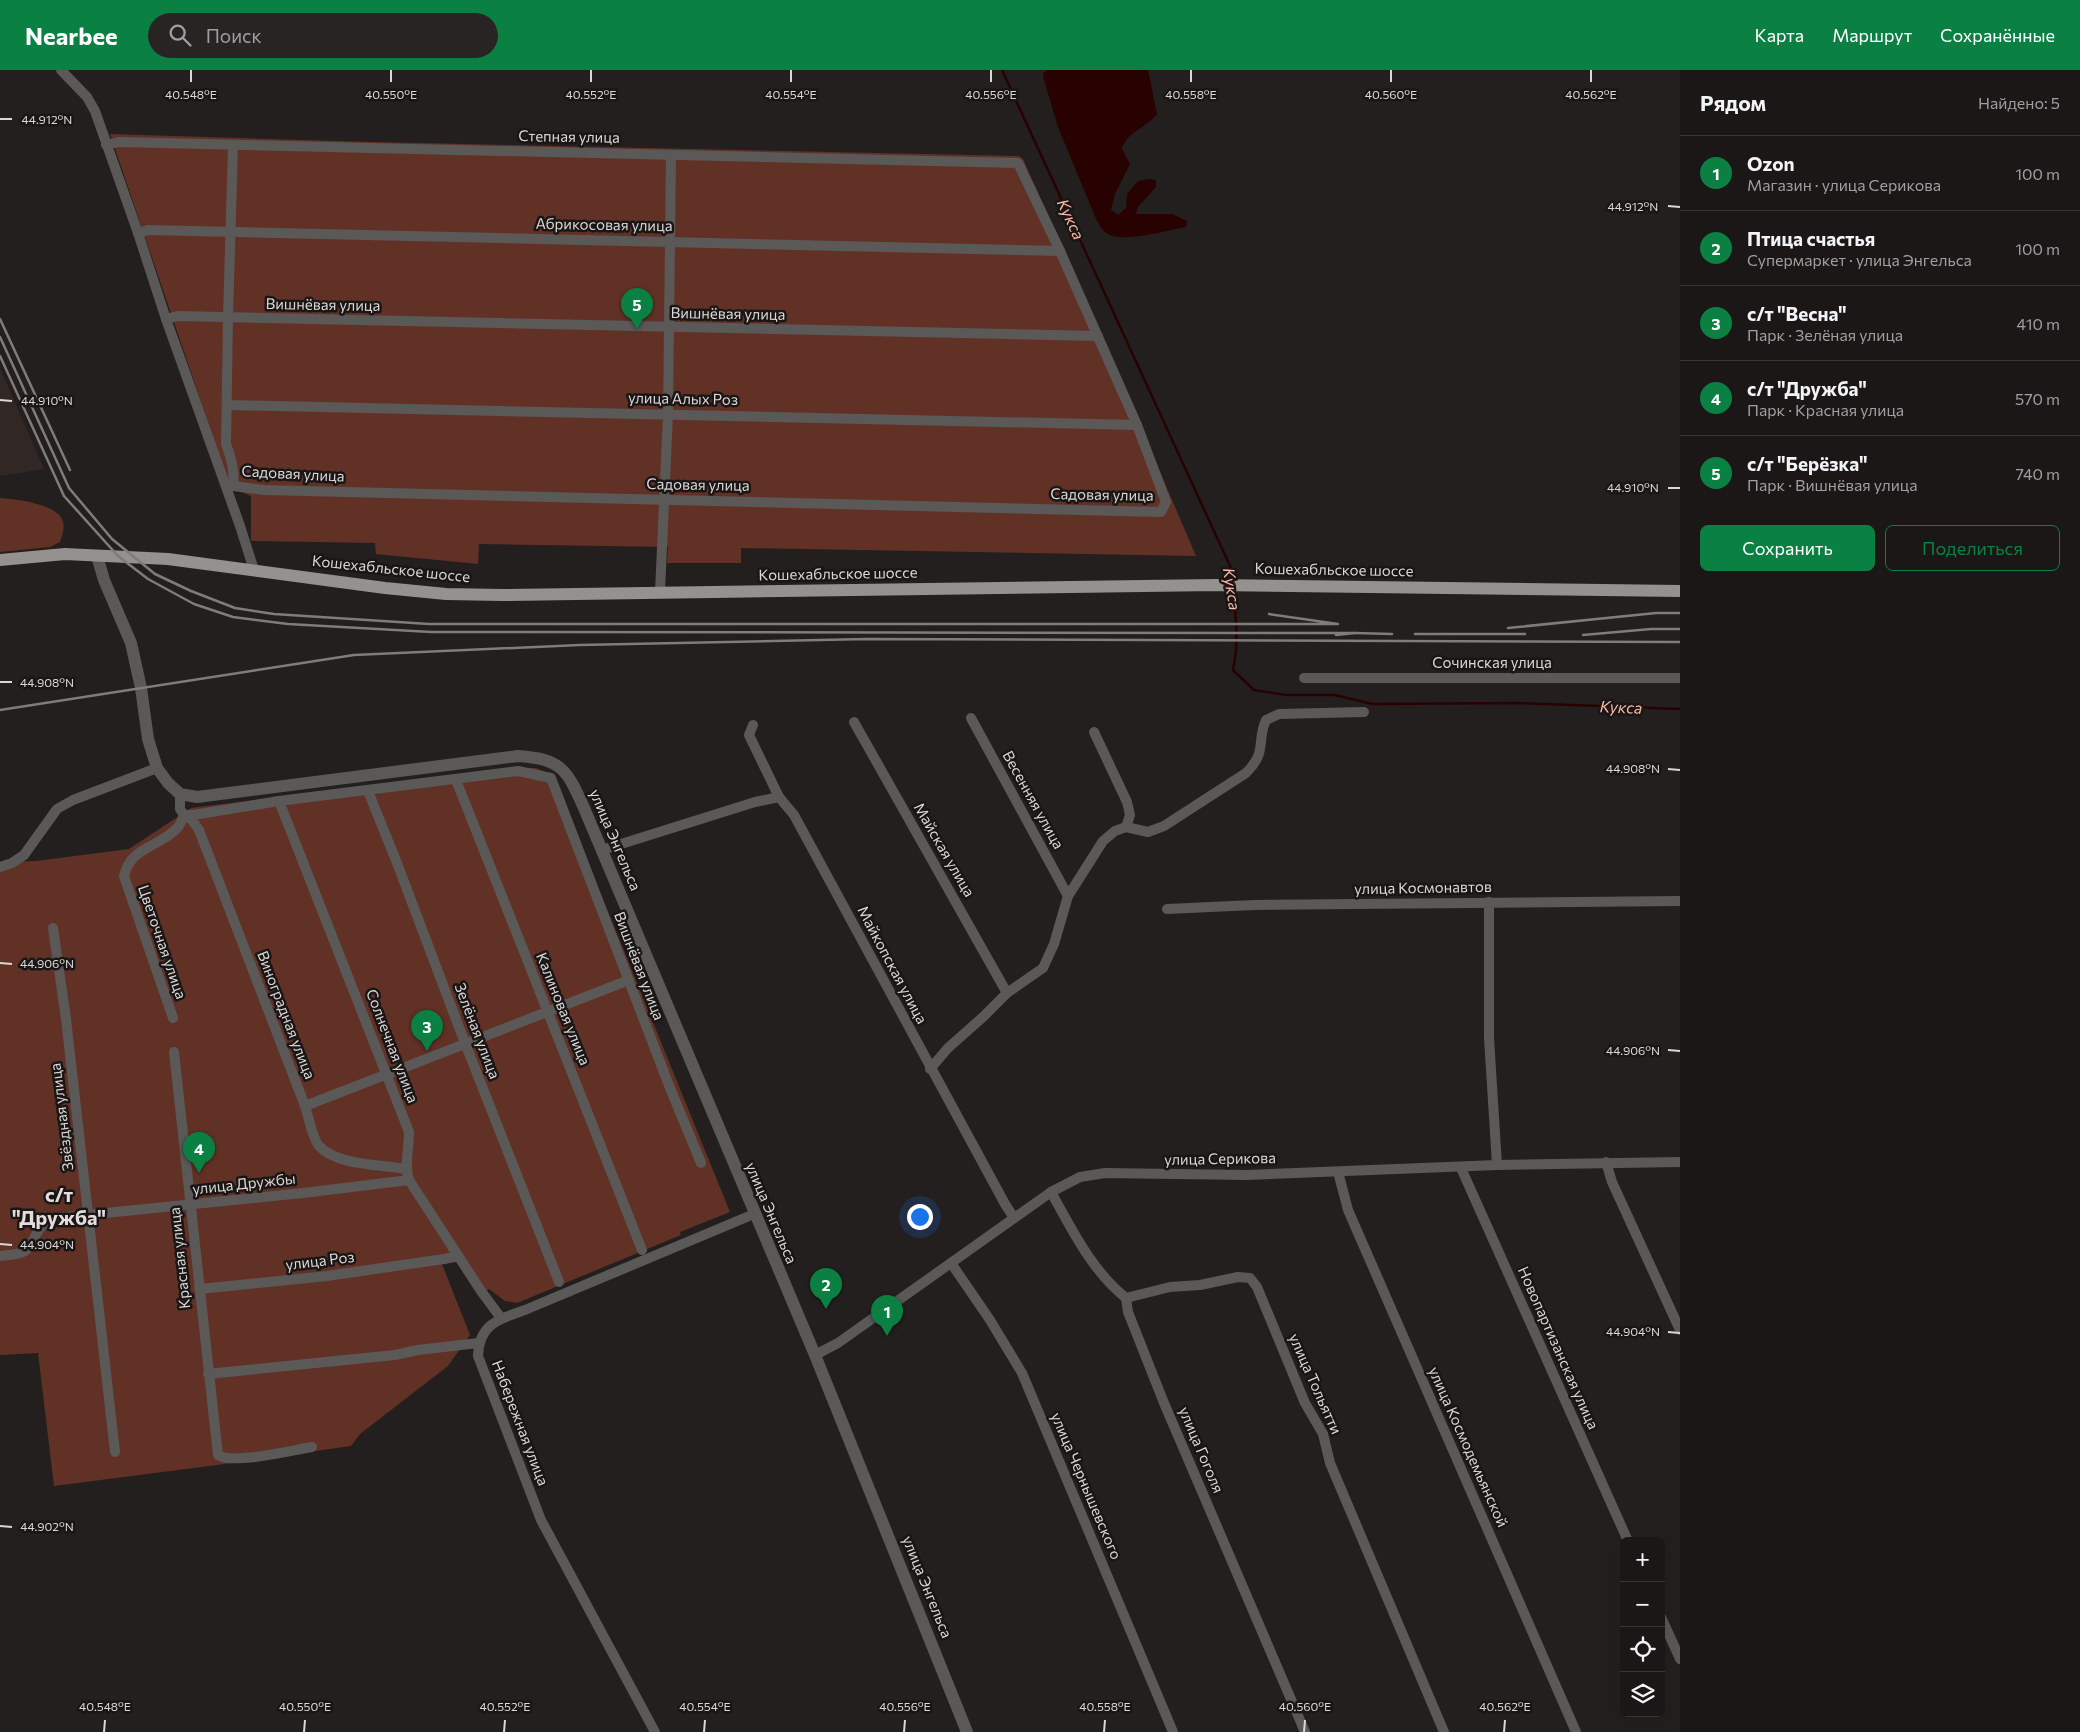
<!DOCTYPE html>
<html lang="ru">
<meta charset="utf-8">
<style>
body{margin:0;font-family:Commissioner,sans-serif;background:#272423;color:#f1f3f6}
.controls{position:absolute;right:15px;bottom:15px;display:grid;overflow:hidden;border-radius:8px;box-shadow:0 5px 20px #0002}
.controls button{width:45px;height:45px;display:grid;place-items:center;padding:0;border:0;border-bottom:1px solid #383635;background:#1a1716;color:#f1f3f6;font:25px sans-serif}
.you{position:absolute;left:919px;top:1146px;width:18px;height:18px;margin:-12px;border:4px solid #fff;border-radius:50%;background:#1a73e8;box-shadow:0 0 0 8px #1a73e833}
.badge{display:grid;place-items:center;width:32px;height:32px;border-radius:50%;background:#0b8043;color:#fff;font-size:16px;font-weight:700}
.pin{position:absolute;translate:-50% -41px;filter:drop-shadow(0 1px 2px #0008)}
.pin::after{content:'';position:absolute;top:26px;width:18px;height:15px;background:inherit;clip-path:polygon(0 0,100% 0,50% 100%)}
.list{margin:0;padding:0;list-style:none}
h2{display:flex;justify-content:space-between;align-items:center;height:65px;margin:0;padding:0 20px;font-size:21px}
h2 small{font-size:16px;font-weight:400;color:#9f9fa1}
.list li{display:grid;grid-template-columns:32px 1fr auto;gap:15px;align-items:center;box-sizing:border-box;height:75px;padding:0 20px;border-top:1px solid #383635}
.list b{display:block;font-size:19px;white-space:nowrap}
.list p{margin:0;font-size:16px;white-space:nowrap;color:#9f9fa1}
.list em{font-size:16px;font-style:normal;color:#9f9fa1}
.actions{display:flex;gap:10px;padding:15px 20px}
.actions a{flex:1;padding:11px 0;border:1px solid #0b8043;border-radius:8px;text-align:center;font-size:18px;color:#0b8043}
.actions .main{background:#0b8043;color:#fff}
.icon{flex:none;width:28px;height:28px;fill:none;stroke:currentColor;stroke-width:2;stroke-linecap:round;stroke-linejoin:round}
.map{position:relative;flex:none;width:1680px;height:1662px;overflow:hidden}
header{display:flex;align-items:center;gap:30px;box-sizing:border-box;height:70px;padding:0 25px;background:#0b8043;color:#fff}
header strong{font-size:24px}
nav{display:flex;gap:28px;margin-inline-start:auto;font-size:18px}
.search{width:350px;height:45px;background:#272423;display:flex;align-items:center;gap:12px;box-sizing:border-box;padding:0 18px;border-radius:28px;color:#9f9fa1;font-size:19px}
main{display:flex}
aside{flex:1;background:#1a1716}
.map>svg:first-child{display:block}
.built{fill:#312825}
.green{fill:#613126}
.water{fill:#280200}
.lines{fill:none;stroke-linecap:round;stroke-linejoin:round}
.stream{stroke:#280200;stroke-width:2.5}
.minor{stroke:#5b5858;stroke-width:10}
.tertiary{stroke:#5b5858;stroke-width:12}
.primary{stroke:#95918f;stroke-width:12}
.rail{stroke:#807c7b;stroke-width:2.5}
.ticks{fill:none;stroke:#dad7d6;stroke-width:2}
.labels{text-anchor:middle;stroke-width:5;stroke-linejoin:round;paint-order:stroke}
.street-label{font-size:15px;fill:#dad7d6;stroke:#1a1615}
.water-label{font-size:16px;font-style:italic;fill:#feb8a6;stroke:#1a1615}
.district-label{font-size:20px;font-weight:bold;fill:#e4dddc;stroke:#1a1615}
.ticks-label{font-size:12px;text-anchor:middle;fill:#dad7d6;stroke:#1a1615;stroke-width:5;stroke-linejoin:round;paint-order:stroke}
</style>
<header>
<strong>Nearbee</strong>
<div class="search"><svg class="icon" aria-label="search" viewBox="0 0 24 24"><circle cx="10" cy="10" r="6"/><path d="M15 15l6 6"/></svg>Поиск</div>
<nav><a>Карта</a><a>Маршрут</a><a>Сохранённые</a></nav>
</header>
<main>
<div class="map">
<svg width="1680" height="1662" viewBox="0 0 1680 1662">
<rect width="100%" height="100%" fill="#231f1e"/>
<path class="built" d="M0,298L44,399L0,406Z"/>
<g class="green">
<path d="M110,64L373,72L1019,86L1023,89L1111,287L1196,486L741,478V493H667L668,477L479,474L478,494L376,484L375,473L251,471V426L230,417Z"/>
<path d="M0,428C16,429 59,434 63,452C65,459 62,465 60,472L50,477L0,482Z"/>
<path d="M508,698H536L553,706L730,1142L680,1162L681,1165L517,1233L505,1231L489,1219L479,1225L457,1192L442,1194L470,1265L448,1296L360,1364L351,1376L217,1395L54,1416L38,1283L0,1285V792L36,791L129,779L191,738Z"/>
</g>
<path class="water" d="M1048,0H1148L1157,44C1148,57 1126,62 1122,79L1130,94L1115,124L1111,140L1118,145L1126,138L1127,124L1138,111L1149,109L1156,110V117L1138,137L1136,144H1172L1187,151L1186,157C1168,160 1119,175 1105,162C1101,159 1098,153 1096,149L1058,57L1044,10L1043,3Z"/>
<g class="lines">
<g class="stream">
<path d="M1002,0L1231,498L1232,511"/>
<path d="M1233,519C1236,547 1239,573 1233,600L1254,620L1286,625H1335L1372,634L1516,633L1680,639"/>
</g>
<g class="minor">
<path d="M61,0L87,27L95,41L138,163L166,249L240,456L254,500"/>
<path d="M106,75L119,72L1018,93L1060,181L1137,355L1166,432L1161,442L264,420L233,416"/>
<path d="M233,75L228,247L226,374C231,388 235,401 233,416"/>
<path d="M138,163L148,160L1060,181"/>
<path d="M166,249L177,246L1098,266"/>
<path d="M227,335L1137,355"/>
<path d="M660,522L668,344L671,85"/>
<path d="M1304,608H1680"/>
<path d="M971,648L1068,826"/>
<path d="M854,652L1007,923"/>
<path d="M753,655L749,665L779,727L794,745L1005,1134L1014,1148"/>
<path d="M1094,662L1127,732L1130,745L1126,757"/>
<path d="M456,710L642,1180"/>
<path d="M368,721L397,793L465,973L559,1212"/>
<path d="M180,724V739L184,745H193L279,731L518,701L551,708L670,1018L701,1093"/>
<path d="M279,731L409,1062C409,1078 404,1096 409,1110L481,1221L501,1248"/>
<path d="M602,780L755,732L779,727"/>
<path d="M0,797L12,793L24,785L57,739L73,730L157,698"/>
<path d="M1489,832V968L1497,1095"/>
<path d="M1167,839L1254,835L1680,831"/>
<path d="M53,858L66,949L115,1382"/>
<path d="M173,948L124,806C130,776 162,777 179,756C181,752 183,748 184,745L192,750L199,760L305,1036C308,1045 313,1070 319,1076C338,1096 380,1094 405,1099"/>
<path d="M174,982L218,1385C233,1395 293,1380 312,1377"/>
<path d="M930,999L948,978L983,947L1007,923L1043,898L1054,874L1068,826L1103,771L1115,761L1126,757L1148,762L1164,756L1246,703C1268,681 1256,672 1266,650L1279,644L1364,642"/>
<path d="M305,1036L629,910"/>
<path d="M1606,1092L1612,1112L1680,1260"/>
<path d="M1461,1098L1628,1471"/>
<path d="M1338,1102L1348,1140L1576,1662"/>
<path d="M1051,1122C1072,1160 1092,1201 1126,1228L1128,1242L1164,1333L1305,1662"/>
<path d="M0,1186C6,1185 14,1185 20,1183C38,1178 30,1156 56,1148L303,1123L409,1110"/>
<path d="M951,1193L990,1250L1022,1303L1173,1662"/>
<path d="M199,1219L327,1206L444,1189L458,1186"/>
<path d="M1126,1228L1170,1217L1200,1215L1238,1207L1250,1208L1257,1217L1305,1333L1323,1364L1330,1393L1444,1662"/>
<path d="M815,1285L838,1273L1051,1122L1080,1107L1105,1103L1246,1105L1497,1095L1680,1092"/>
<path d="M208,1304L395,1285L418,1280L478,1273"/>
<path d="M1661,1547L1680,1589"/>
<path d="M655,1662L541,1450L478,1286C479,1254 499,1249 525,1240L754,1144"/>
</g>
<path class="tertiary" d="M97,486L104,510L131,573L141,618L148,669L157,698L168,713L180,724L197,727L518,686C562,689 567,700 584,738L815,1285L967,1662"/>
<path class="primary" d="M0,490L65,484L168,489L385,518L446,524L502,525L1216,515L1680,521"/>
<g class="rail">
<path d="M0,249L70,400"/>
<path d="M0,267L69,418L112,469L155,504L191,521L235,538L274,544L429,554H1338L1269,544"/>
<path d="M0,286L64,426L118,486L148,509L194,534L233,547L288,554L431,562L1355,563L1336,565"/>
<path d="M1508,558L1656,543H1680"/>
<path d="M1355,563L1392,564"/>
<path d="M1415,564H1525"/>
<path d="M1583,565L1651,559H1680"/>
<path d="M0,640L354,585L580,575L866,569L1680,572"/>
</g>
</g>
<path class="ticks" d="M191,12V0M391,12V0M591,12V0M791,12V0M991,12V0M1191,12V0M1391,12V0M1591,12V0M0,49H12M1668,136L1680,137M0,330L12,331M1668,418H1680M0,612H12M1668,699L1680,700M0,893L12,894M1668,980L1680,981M0,1174L12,1175M1668,1262L1680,1263M0,1456L12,1457M104,1662L105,1650M304,1662L305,1650M504,1662L505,1650M704,1662L705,1650M904,1662L905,1650M1104,1662L1105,1650M1304,1662L1305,1650M1504,1662L1505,1650"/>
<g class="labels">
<g class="street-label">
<text transform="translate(569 67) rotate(1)" y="5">Степная улица</text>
<text transform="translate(604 155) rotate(1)" y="5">Абрикосовая улица</text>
<text transform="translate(323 235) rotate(1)" y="5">Вишнёвая улица</text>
<text transform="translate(728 244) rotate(1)" y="5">Вишнёвая улица</text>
<text transform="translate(683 329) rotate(1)" y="5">улица Алых Роз</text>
<text transform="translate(293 404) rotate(3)" y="5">Садовая улица</text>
<text transform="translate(698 415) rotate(1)" y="5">Садовая улица</text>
<text transform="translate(1102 425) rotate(1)" y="5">Садовая улица</text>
<text transform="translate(391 499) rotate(6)" y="5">Кошехабльское шоссе</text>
<text transform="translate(1334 500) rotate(1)" y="5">Кошехабльское шоссе</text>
<text transform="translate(838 504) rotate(-1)" y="5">Кошехабльское шоссе</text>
<text x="1492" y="598">Сочинская улица</text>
<text transform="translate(1033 730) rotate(61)" y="5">Весенняя улица</text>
<text transform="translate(615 770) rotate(67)" y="5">улица Энгельса</text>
<text transform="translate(944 780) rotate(60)" y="5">Майская улица</text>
<text transform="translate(1423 818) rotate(-1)" y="5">улица Космонавтов</text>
<text transform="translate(162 872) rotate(71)" y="5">Цветочная улица</text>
<text transform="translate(892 895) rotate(62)" y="5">Майкопская улица</text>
<text transform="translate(639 896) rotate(69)" y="5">Вишнёвая улица</text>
<text transform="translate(563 939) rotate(68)" y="5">Калиновая улица</text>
<text transform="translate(286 945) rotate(69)" y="5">Виноградная улица</text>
<text transform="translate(477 961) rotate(69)" y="5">Зелёная улица</text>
<text transform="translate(392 976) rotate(69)" y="5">Солнечная улица</text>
<text transform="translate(62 1047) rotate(-97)" y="5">Звёздная улица</text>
<text transform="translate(1220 1089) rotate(-1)" y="5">улица Серикова</text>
<text transform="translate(244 1114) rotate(-6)" y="5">улица Дружбы</text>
<text transform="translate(771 1143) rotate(67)" y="5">улица Энгельса</text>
<text transform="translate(180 1188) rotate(-96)" y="5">Красная улица</text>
<text transform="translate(320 1191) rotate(-7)" y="5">улица Роз</text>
<text transform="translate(1558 1278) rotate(66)" y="5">Новопартизанская улица</text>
<text transform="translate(1315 1314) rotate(66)" y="5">улица Тольятти</text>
<text transform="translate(520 1353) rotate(69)" y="5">Набережная улица</text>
<text transform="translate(1468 1377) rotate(66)" y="5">улица Космодемьянской</text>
<text transform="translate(1201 1380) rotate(67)" y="5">улица Гоголя</text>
<text transform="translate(1086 1416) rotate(67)" y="5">улица Чернышевского</text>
<text transform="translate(927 1517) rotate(68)" y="5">улица Энгельса</text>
</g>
<g class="water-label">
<text transform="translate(1071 149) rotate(65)" y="6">Кукса</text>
<text transform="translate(1232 519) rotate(81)" y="6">Кукса</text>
<text transform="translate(1621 637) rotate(2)" y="6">Кукса</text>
</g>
<g class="district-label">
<text x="59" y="1132">с/т<tspan x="59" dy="23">"Дружба"</tspan></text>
</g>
</g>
<g class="ticks-label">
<text x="191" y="29">40.548°E</text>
<text x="391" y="29">40.550°E</text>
<text x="591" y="29">40.552°E</text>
<text x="791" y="29">40.554°E</text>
<text x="991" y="29">40.556°E</text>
<text x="1191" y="29">40.558°E</text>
<text x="1391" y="29">40.560°E</text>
<text x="1591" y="29">40.562°E</text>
<text x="47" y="54">44.912°N</text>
<text x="1633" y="141">44.912°N</text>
<text x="47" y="335">44.910°N</text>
<text x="1633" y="422">44.910°N</text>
<text x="47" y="617">44.908°N</text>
<text x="1633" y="703">44.908°N</text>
<text x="47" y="898">44.906°N</text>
<text x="1633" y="985">44.906°N</text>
<text x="47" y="1179">44.904°N</text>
<text x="1633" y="1266">44.904°N</text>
<text x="47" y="1461">44.902°N</text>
<text x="105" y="1641">40.548°E</text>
<text x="305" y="1641">40.550°E</text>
<text x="505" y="1641">40.552°E</text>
<text x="705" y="1641">40.554°E</text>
<text x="905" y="1641">40.556°E</text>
<text x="1105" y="1641">40.558°E</text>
<text x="1305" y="1641">40.560°E</text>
<text x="1505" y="1641">40.562°E</text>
</g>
</svg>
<div class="controls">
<button>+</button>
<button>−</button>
<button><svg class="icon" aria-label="locate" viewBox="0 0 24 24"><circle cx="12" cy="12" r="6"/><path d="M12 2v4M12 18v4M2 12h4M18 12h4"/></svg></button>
<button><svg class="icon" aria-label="layers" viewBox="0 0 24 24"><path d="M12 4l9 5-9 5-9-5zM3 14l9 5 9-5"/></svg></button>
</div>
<div class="you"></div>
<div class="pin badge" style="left:887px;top:1266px">1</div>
<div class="pin badge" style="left:826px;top:1239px">2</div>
<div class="pin badge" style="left:427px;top:981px">3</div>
<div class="pin badge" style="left:199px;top:1103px">4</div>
<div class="pin badge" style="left:637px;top:259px">5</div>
</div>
<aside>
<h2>Рядом<small>Найдено: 5</small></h2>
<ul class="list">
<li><span class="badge">1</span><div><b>Ozon</b><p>Магазин · улица Серикова</p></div><em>100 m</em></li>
<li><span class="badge">2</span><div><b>Птица счастья</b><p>Супермаркет · улица Энгельса</p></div><em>100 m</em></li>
<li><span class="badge">3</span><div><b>с/т &quot;Весна&quot;</b><p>Парк · Зелёная улица</p></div><em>410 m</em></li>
<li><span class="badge">4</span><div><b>с/т &quot;Дружба&quot;</b><p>Парк · Красная улица</p></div><em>570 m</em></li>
<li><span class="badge">5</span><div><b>с/т &quot;Берёзка&quot;</b><p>Парк · Вишнёвая улица</p></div><em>740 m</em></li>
</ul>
<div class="actions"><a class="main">Сохранить</a><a>Поделиться</a></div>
</aside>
</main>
